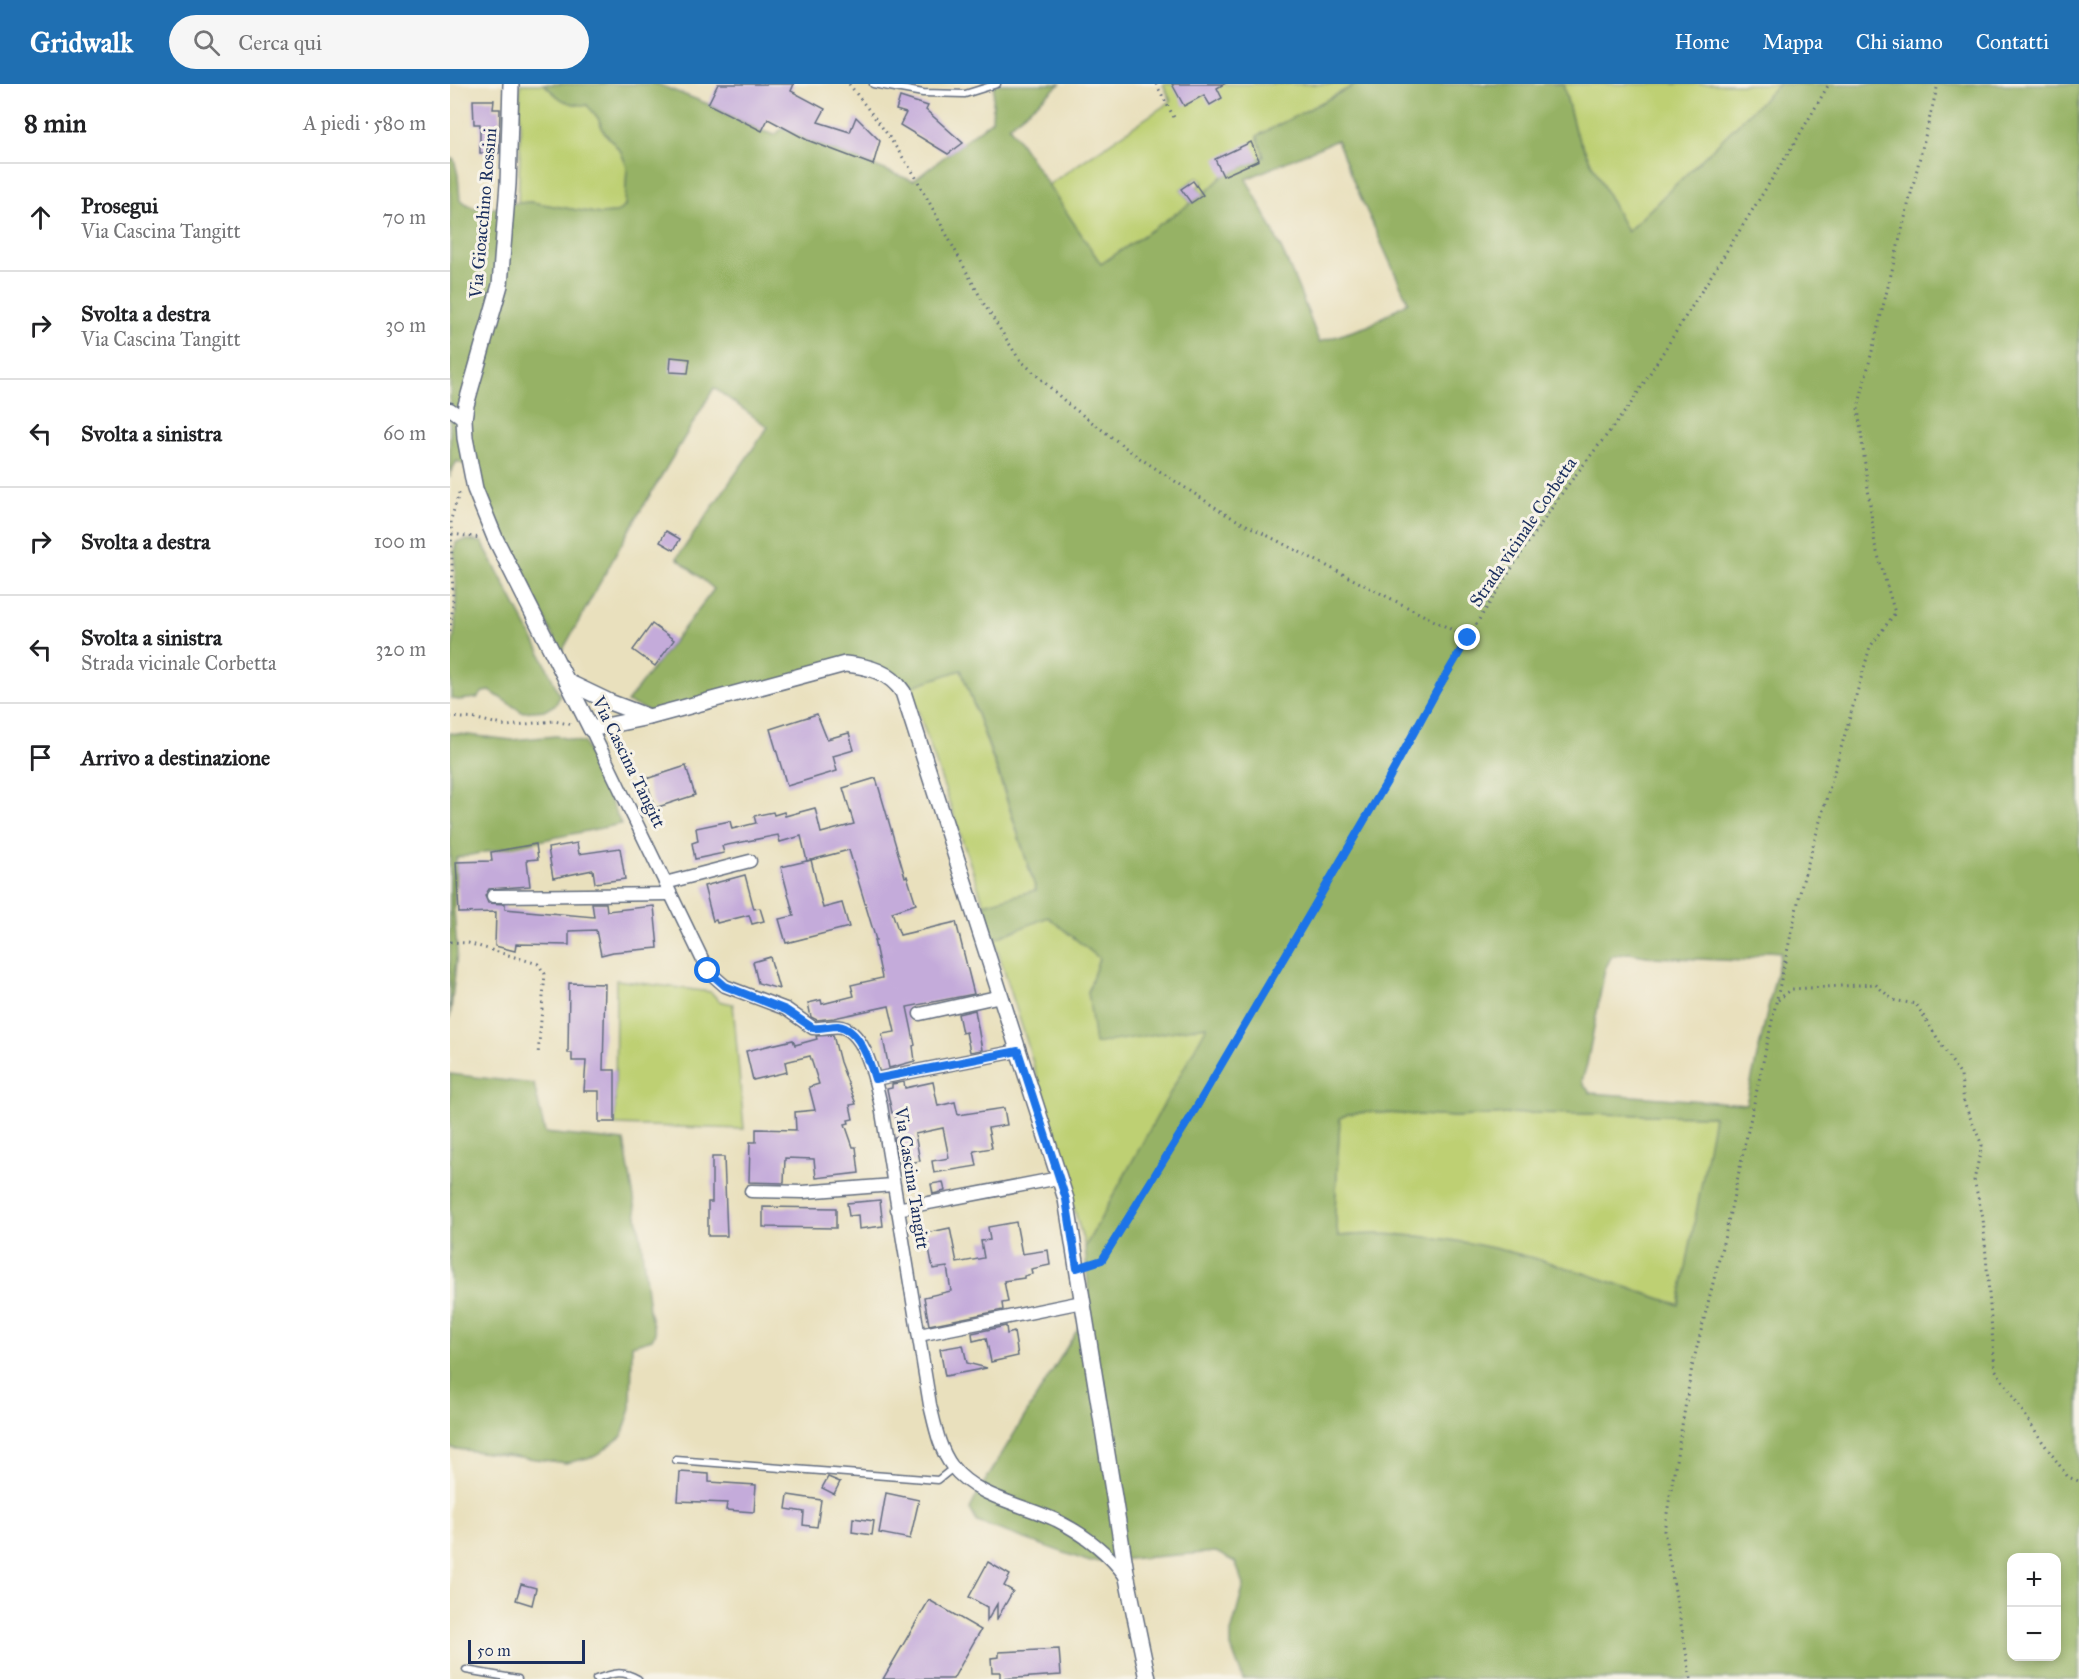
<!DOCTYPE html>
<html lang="it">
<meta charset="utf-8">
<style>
body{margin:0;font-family:"IM FELL Great Primer",serif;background:#f6f6f6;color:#202124}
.controls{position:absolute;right:18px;bottom:18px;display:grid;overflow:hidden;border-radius:12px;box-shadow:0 3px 9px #0003}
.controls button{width:54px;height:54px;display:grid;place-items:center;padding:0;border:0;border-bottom:2px solid #e0e0e0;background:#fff;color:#202124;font:30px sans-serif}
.scale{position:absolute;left:18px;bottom:15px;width:117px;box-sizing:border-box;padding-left:6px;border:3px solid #1b2f5e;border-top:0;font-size:16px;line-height:21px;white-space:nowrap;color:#1b2f5e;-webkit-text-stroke:4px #f7f3e8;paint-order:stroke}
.stop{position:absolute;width:18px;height:18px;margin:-14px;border:4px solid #1a73e8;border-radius:50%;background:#fff}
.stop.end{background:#1a73e8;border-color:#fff;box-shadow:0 2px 6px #0008}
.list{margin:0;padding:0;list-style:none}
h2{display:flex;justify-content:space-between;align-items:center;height:78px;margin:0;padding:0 24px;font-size:26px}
h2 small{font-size:20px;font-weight:400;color:#757577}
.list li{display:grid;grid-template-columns:39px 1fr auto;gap:18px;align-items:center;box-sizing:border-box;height:108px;padding:0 24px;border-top:2px solid #e0e0e0}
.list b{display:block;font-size:22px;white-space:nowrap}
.list p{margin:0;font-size:20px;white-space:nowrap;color:#757577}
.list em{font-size:20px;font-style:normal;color:#757577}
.icon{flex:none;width:33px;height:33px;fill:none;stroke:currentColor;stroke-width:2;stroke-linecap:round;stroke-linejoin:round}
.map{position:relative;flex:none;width:1629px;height:1595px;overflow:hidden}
header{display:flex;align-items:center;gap:36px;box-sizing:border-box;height:84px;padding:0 30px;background:#1f6fb2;color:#fff}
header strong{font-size:28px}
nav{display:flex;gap:33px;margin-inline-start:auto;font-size:21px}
.search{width:420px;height:54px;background:#f6f6f6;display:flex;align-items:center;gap:15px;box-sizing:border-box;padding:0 21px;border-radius:33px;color:#757577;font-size:22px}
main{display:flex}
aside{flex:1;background:#fff}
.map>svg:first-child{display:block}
.green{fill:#bed073;stroke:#6c8068;stroke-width:1.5}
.forest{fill:#96b265;stroke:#587062;stroke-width:1.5;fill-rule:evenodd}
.building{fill:#c4abda}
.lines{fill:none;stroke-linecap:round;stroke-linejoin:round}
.service-casing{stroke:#636d7f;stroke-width:9}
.minor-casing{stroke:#636d7f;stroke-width:15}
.tertiary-casing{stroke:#636d7f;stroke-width:18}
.path{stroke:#636d7f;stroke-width:3;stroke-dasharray:1.5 4.5;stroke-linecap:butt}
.service{stroke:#fff;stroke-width:6}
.minor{stroke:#fff;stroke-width:12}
.tertiary{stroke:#fff;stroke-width:15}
.route{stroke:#1a73e8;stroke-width:8}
.labels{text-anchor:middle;stroke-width:6;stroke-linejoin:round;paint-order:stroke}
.street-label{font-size:18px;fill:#1b2f5e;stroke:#f7f3e8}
</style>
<header>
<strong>Gridwalk</strong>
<div class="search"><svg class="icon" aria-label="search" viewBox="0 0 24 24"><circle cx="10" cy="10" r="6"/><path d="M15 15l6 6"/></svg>Cerca qui</div>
<nav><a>Home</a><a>Mappa</a><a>Chi siamo</a><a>Contatti</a></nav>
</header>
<main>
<aside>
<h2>8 min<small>A piedi · 580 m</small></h2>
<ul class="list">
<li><svg class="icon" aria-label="ahead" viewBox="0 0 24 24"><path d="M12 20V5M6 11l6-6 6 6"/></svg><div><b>Prosegui</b><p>Via Cascina Tangitt</p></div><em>70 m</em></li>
<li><svg class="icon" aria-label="right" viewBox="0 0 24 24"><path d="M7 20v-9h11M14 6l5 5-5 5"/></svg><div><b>Svolta a destra</b><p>Via Cascina Tangitt</p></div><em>30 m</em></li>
<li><svg class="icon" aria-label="left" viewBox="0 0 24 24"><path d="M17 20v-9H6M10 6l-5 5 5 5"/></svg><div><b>Svolta a sinistra</b></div><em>60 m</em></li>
<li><svg class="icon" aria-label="right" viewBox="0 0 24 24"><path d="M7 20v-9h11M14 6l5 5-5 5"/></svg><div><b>Svolta a destra</b></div><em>100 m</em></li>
<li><svg class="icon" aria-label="left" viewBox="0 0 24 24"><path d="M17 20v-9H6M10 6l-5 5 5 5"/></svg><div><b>Svolta a sinistra</b><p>Strada vicinale Corbetta</p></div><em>320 m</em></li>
<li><svg class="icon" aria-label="arrive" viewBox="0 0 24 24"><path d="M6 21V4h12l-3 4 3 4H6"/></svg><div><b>Arrivo a destinazione</b></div></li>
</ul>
</aside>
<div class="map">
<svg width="1629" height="1595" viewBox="0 0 1629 1595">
<rect width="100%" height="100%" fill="#f7f3e8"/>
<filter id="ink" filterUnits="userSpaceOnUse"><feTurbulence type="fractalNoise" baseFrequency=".0167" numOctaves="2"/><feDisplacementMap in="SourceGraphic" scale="12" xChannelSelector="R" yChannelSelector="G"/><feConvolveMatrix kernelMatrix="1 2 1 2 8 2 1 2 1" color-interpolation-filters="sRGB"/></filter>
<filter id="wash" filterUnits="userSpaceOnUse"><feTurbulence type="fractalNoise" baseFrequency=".008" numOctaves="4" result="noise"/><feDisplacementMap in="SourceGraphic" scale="24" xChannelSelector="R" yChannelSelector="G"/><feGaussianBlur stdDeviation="1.35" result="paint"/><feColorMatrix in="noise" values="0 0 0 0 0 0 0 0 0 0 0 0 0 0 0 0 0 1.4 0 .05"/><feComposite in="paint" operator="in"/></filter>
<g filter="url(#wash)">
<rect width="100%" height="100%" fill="#e9e0bd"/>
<g class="green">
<path d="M70,0H94C109,15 115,21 137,20L148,34L154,48L171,68L177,83L175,122L166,129L150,130L81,118L68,119L70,67Z"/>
<path d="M713,0H907L807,52L814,72L773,92L753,111L747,103L753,99L748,93L731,105L741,119L651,180L598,101L721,17Z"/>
<path d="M1113,0H1329L1177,148L1125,47Z"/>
<path d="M511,585L549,693L586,806L534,820L460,603Z"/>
<path d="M598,833L649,874L638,908L731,945L758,941L635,1163L577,958L544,855Z"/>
<path d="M166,896L261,908L269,917L283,920L294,1045L165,1041Z"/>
<path d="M918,1028L1005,1033L1078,1029L1265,1032L1230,1221C1118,1184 1008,1141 888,1152L885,1127L890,1034L898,1030Z"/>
</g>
<g class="forest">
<path d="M94,0H207L258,20L312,47L325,51L334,43L358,56L463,97L542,36L544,0H610L559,42L651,180L753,111L773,92L814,73L807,52L907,0H1113L1125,47L1177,148L1329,0H1629V1595H793L781,1563V1549L794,1501L785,1478L766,1468L640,1478L527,1438L520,1425L528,1409L640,1225L635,1163L757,942L645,960L638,908L649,874L598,833L544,855L534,820L586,806L550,693L511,586L460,603L445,590L409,577L201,628L177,618L264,505L227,474L318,343L264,304L182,441L111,569L26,392L18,382L7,377L0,389V394V74L4,75L8,91L10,116L24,124H47L54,120L81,118L150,130L166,129L175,122L177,83L171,68L154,48L148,34L137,21C115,21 109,15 94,0ZM887,56L905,101L958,218L918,242L869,258C849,202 826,148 796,95ZM1317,867L1331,868L1296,1020L1140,1009L1132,997L1137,980L1155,885L1162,872L1179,869L1202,873L1294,877ZM918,1028L1005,1033L1078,1029L1264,1032L1229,1221C1118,1184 1008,1141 888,1152L885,1127L890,1034L898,1030ZM1562,1474H1606V1572H1562Z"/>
<path d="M17,456L32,458L90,568L110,612L106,620L96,626L72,628L40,607L33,608L27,614L8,616L1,614L0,582L5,543L6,512L4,468L6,459L9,457Z"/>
<path d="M0,649L62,656L106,652L134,659L171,740L6,774L4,826L7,869L0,935Z"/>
<path d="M0,990L84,1000L95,1049L174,1057L191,1155L199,1226L205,1249L202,1255L182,1261L181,1324L172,1352L146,1372L116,1379L0,1364Z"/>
</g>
<g id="blocks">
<g class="building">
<path d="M268,0H344L341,7L375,25L368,38L400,48L406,33L430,57L423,81L357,56L318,35L312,47L258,20Z"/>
<path d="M722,0H774L767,4L772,14L760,21L754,11L734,22Z"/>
<path d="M450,13L478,22L476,26L513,59L498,70L450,41L456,29L446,26Z"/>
<path d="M23,16H44L43,25H50L49,69H30V40H24Z"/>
<path d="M801,58L809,76L773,92L765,75Z"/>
<path d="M743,97L753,111L741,119L731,105Z"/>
<path d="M221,273L240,275L238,289L220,288Z"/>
<path d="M216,447L230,455L224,466L210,458Z"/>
<path d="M202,540L224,556L205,582L183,566Z"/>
<path d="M367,630L377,655L399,649L404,666L383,672L387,687L337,702L320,645Z"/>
<path d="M236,682L245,711L205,724L196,695Z"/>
<path d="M426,694L455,793L457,792L466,820L442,828L450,851L506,838L524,910L457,923L465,961L463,962L465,977L439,984L432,950L445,948L439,922L384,934L367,936L361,933L358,919L371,916L372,920L404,912L401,901L432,894L424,856H426L399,766L357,777L351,752L330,758L328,751L272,762L274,769L245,775L242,759L248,757L246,744L280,737L282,745L306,739L304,732L323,728L324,731L334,728L335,732L365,724L371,749L404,740L393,704Z"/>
<path d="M127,759L129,770L170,764L175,795L145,799L143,786L103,794L98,764Z"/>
<path d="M86,760L88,775L77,776L80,802L39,805L35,812L38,819L55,820V825L144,833L142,819H156L157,827L204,822L208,864L163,868L151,871L146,846L119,847V861L66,860L65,867L45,862L46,828L9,829L6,778L42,777L41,768Z"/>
<path d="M361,776L373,824L392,819L399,843L336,859L329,835L344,832L331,783Z"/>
<path d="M295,791L304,825L310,824L314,837L302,840L299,831L267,839L266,836L263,837L254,802Z"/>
<path d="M320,873L329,905L308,899L303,878Z"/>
<path d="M119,899L155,900L153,986H165V1038H149V1007H134L136,977H122V969H118Z"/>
<path d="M525,926L532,966L520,968L516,948L512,949L508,930Z"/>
<path d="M383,951L390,978L406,1020L400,1021L403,1035L398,1036L399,1039L395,1040L403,1063H406L409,1089L366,1094L364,1075L335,1074L334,1099L299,1098L300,1058H306V1045L346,1046L345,1028L365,1026L359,1003L369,1000L360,972L335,978L337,988L303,996L296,967L343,956L345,961L367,955L366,952Z"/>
<path d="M454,998L455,1004L483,998L488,1022L505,1018L508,1031L554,1024L557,1041L538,1044L542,1064L524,1067L527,1082L484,1089L482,1077L499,1074L493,1044L465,1050L470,1077L449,1081L444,1053L450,1052L445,1029H442L437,1005L442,1004V1000Z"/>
<path d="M262,1073H274L277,1152H258V1118H262Z"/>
<path d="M493,1098L495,1107L483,1110L481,1100Z"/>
<path d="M430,1116L433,1142L409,1145L408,1131L399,1132L397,1119Z"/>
<path d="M313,1123L386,1124V1144L313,1143Z"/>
<path d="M566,1138L572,1170L598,1166L600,1181L581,1185L582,1190L574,1192V1194L554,1197L558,1218L552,1219L553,1226L479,1241L474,1213L501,1207L497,1183L483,1185L476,1149L500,1144L507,1179L534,1174L531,1157L540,1156L538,1143Z"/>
<path d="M556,1242L557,1250L564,1248L568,1272L541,1278L536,1254L523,1257L522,1249Z"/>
<path d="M513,1261L517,1279L537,1284L495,1292L490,1265Z"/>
<path d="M230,1388L259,1390V1398L306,1401L304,1428L276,1426L277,1419L228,1417Z"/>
<path d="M378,1393L390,1398L384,1410L372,1404Z"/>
<path d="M436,1409L469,1416L460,1455L429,1449Z"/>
<path d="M338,1411L371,1416L367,1443L353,1441L354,1428L336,1425Z"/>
<path d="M403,1434L424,1437L422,1451L402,1448Z"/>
<path d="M538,1478L560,1491L554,1502L563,1507L547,1535V1520L537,1537V1523L519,1513Z"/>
<path d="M71,1500L86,1504L82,1521L66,1516Z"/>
<path d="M479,1516L531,1546L525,1556L503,1595H433Z"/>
<path d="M609,1565L611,1591L550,1595V1588H542L541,1574L549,1573V1568Z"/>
</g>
</g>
</g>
<g filter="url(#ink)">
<use href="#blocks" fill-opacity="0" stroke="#636d7f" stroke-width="1.5"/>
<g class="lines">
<g class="service-casing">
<g id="service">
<path d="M423,0L473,9L515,10L547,0"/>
<path d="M226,1376L488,1396L503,1384"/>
<path d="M16,1586L68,1595"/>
<path d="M146,1595C163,1589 172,1586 188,1595"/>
</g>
</g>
<g class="minor-casing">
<g id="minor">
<path d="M0,325L14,335"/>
<path d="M141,645L258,887L275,902L336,925L363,944C373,945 383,941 392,943C417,950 426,1001 431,1022L480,1321C485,1341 489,1365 502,1382C525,1413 572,1420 606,1436C634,1450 658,1468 676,1493"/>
<path d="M215,799L300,777"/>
<path d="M43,812L220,810"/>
<path d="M470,930L551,912"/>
<path d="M425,995L568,967"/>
<path d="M301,1107L353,1108L443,1101"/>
<path d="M447,1125L609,1094"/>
<path d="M469,1251L632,1218"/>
</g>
</g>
<g class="tertiary-casing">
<g id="tertiary">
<path d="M61,0L58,100L50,201L16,321L14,335L15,354L25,405L45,454L141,645L199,633L395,580C418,582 440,588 453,608L616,1115L677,1494L698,1595"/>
<path d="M118,598L162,619L199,633"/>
</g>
</g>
<g class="path">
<path d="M399,0L435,47L464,90L534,220L569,275L618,320L688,373L777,431L1018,554"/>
<path d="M706,0L725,35"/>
<path d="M2,450L31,454"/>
<path d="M0,547L3,520L1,435L10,406"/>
<path d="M0,633L27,635L57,642L104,637L123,641"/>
<path d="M0,858L18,859L88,880L95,890L88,971"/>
<path d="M1328,916L1342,905L1425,900L1443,916L1466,920L1511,992L1514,1019L1532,1061L1524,1096L1533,1134L1545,1285L1592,1357L1618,1393L1629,1397"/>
<path d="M640,1180L652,1176L740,1034L938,696L986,608L1032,531L1074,465L1114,406L1180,321L1347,55L1379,0"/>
<path d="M1241,1595L1214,1447L1242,1283L1276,1147L1352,800L1420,563L1445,529L1425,461L1408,324L1488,0"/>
</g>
<use href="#service" class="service"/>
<use href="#minor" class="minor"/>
<use href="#tertiary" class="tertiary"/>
</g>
</g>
<g class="lines" filter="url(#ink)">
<path class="route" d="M258,887L275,902L336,926L363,944C372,945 379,942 388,942C409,944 420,978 425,995L568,967L616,1115L627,1184L652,1176L740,1034L938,696L986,608L1018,554"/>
</g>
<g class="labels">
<g class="street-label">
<text transform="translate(33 129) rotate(-85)" y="6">Via Gioacchino Rossini</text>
<text transform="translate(1073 448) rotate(-56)" y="6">Strada vicinale Corbetta</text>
<text transform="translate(179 678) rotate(64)" y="6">Via Cascina Tangitt</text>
<text transform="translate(462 1094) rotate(81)" y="6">Via Cascina Tangitt</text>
</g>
</g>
</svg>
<div class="controls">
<button>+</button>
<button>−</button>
</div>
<div class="scale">50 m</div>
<div class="stop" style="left:258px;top:887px"></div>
<div class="stop end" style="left:1018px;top:554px"></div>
</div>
</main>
